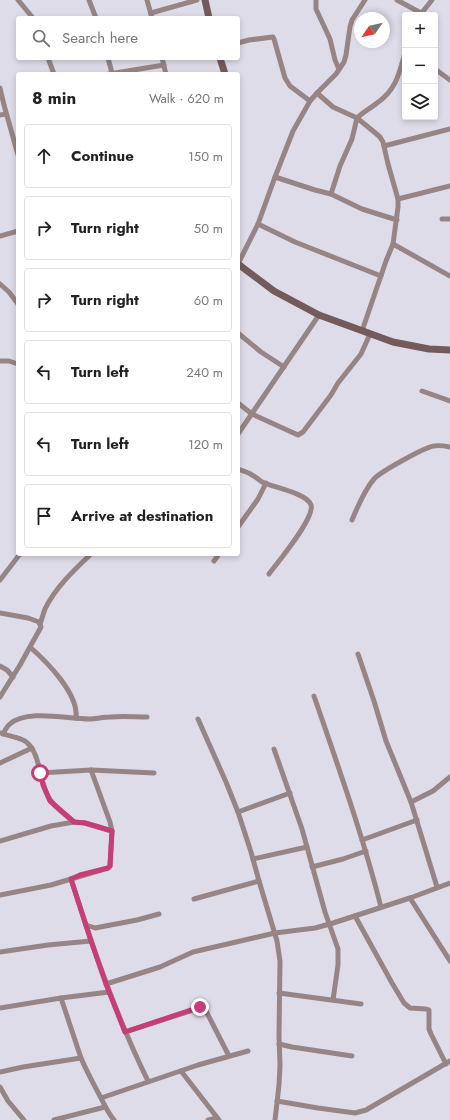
<!DOCTYPE html>
<meta charset="utf-8">
<style>
body{margin:0;font-family:Jost,sans-serif;background:#f2f2f2;color:#222}
.controls{position:absolute;right:12px;top:12px;display:grid;overflow:hidden;border-radius:4px;box-shadow:0 2px 6px #0003}
.controls button{width:36px;height:36px;display:grid;place-items:center;padding:0;border:0;border-bottom:1px solid #e0e0e0;background:#fff;color:#222;font:20px sans-serif}
.compass{position:absolute;left:354px;top:12px;width:36px;height:36px;border-radius:50%;background:#fff;box-shadow:0 2px 6px #0003;rotate:236deg}
.stop{position:absolute;width:12px;height:12px;margin:-9px;border:3px solid #c63d78;border-radius:50%;background:#fff}
.stop.end{background:#c63d78;border-color:#fff;box-shadow:0 1px 4px #0008}
.list{margin:0;padding:0;list-style:none}
h2{display:flex;justify-content:space-between;align-items:center;height:52px;margin:0;padding:0 16px;font-size:17px}
h2 small{font-size:13px;font-weight:400;color:#767676}
.list li{display:grid;grid-template-columns:26px 1fr auto;gap:12px;align-items:center;box-sizing:border-box;height:64px;margin:0 8px 8px;padding:0 8px;border:1px solid #e0e0e0;border-radius:4px}
.list b{display:block;font-size:15px;white-space:nowrap}
.list em{font-size:13px;font-style:normal;color:#767676}
.icon{flex:none;width:22px;height:22px;fill:none;stroke:currentColor;stroke-width:2;stroke-linecap:round;stroke-linejoin:round}
.map{position:relative;flex:none;width:450px;height:1120px;overflow:hidden}
.search{position:absolute;background:#fff;box-shadow:0 2px 6px #0003;left:16px;top:16px;width:224px;height:44px;display:flex;align-items:center;gap:10px;box-sizing:border-box;padding:0 14px;border-radius:4px;color:#767676;font-size:15px}
.panel{position:absolute;background:#fff;box-shadow:0 2px 6px #0003;left:16px;top:72px;width:224px;height:484px;border-radius:4px}
.map>svg:first-child{display:block}
.lines{fill:none;stroke-linecap:round;stroke-linejoin:round}
.street{stroke:#978585;stroke-width:5}
.secondary{stroke:#745b5b;stroke-width:7}
.route{stroke:#c63d78;stroke-width:5}
</style>
<div class="map">
<svg width="450" height="1120" viewBox="0 0 450 1120">
<rect width="100%" height="100%" fill="#dfdce9"/>
<g class="lines">
<g class="street">
<path d="M18,0L33,18"/>
<path d="M89,0L96,18"/>
<path d="M147,0L152,18"/>
<path d="M316,0V9L330,39L335,60L339,69"/>
<path d="M397,0L421,13"/>
<path d="M151,13L197,0"/>
<path d="M420,15L432,0"/>
<path d="M238,43L249,40L273,37L274,39L285,78L290,86L310,101"/>
<path d="M48,58L54,74"/>
<path d="M108,58L112,73"/>
<path d="M162,58L166,74"/>
<path d="M435,69L450,80"/>
<path d="M109,74L164,65"/>
<path d="M0,88L4,105L18,155"/>
<path d="M317,93L333,107L357,118L352,139L340,166L331,194"/>
<path d="M0,115L6,114"/>
<path d="M384,146L450,129"/>
<path d="M275,177L315,190L331,194L362,209L397,220"/>
<path d="M398,199L450,186"/>
<path d="M442,219H450"/>
<path d="M258,224L295,242L381,276"/>
<path d="M0,236L18,231"/>
<path d="M393,244L450,276"/>
<path d="M238,264L258,224L275,177L293,131L310,101L317,93L336,74L344,62L346,55L350,27L352,20L365,0"/>
<path d="M0,284L9,292L18,304"/>
<path d="M362,331L386,261L393,244L398,207V199L388,164L383,142L380,137L373,131L357,118C363,112 371,108 377,103C396,90 399,74 405,53"/>
<path d="M238,333L261,352L284,367"/>
<path d="M0,361H9L18,364"/>
<path d="M422,391L450,401"/>
<path d="M238,403L252,414L298,435L303,432L331,395L338,383L361,354L370,334"/>
<path d="M238,434L319,315"/>
<path d="M238,469C243,471 248,472 252,475C256,477 259,480 262,482C272,487 307,493 311,505C315,518 278,562 269,574"/>
<path d="M352,520C357,508 366,488 374,479C380,472 425,447 434,446C439,445 445,446 450,447"/>
<path d="M238,527L258,499L266,483"/>
<path d="M214,561L219,554"/>
<path d="M0,580L20,554"/>
<path d="M0,613L28,618L39,622L41,627L20,665L0,697"/>
<path d="M40,624C42,619 43,614 45,609C55,588 74,570 91,554"/>
<path d="M30,647C47,662 79,694 76,718"/>
<path d="M358,654L374,701L386,741L411,802L437,887"/>
<path d="M0,666L7,670L13,677"/>
<path d="M314,696C338,766 363,836 381,907"/>
<path d="M198,719L226,782L238,812L251,852L259,881L277,941L280,961L279,1036L280,1065L279,1085L275,1120"/>
<path d="M1,733C8,736 18,737 25,741C41,752 39,782 49,798C54,807 66,815 74,822"/>
<path d="M3,734C5,730 7,726 10,724C27,709 67,719 89,719C96,719 103,717 110,717C122,716 135,717 147,717"/>
<path d="M274,749L302,829L325,912L338,949V965L333,1000"/>
<path d="M0,763L32,748"/>
<path d="M40,773L91,770L154,773"/>
<path d="M411,802L433,791L450,777"/>
<path d="M238,812L290,793"/>
<path d="M362,840L417,820"/>
<path d="M0,841L51,826L74,822L85,823L112,831"/>
<path d="M253,859L307,847"/>
<path d="M312,867L343,859L366,851"/>
<path d="M71,879C93,948 116,1016 148,1081"/>
<path d="M0,895L51,885L108,868L110,866L112,831L110,822L91,770"/>
<path d="M410,898L450,961"/>
<path d="M194,899L259,881"/>
<path d="M355,916L392,983L404,1003L410,1008L426,1009L429,1010V1029L431,1034L446,1064"/>
<path d="M86,925L95,928L137,920L159,914"/>
<path d="M0,952L48,945L91,941"/>
<path d="M106,984L160,967L193,952L275,933L315,928L330,924L410,898L450,883"/>
<path d="M279,993L361,1004"/>
<path d="M61,998L109,992"/>
<path d="M0,1008L61,998L81,1058"/>
<path d="M125,1032L190,1011L202,1007L205,1009L229,1056"/>
<path d="M279,1044L292,1047L352,1056"/>
<path d="M181,1071L219,1120"/>
<path d="M0,1072L23,1067L81,1058C87,1072 94,1085 101,1098C105,1106 108,1113 114,1120"/>
<path d="M0,1087L8,1101L24,1120"/>
<path d="M101,1098L198,1065L248,1051"/>
<path d="M277,1101L318,1108L355,1113L366,1110L450,1061"/>
<path d="M54,1120L105,1107"/>
<path d="M208,1120L217,1118"/>
</g>
<g class="secondary">
<path d="M205,0L209,18"/>
<path d="M220,58L225,74"/>
<path d="M238,264L274,291L319,315L393,342L429,349L450,350"/>
</g>
</g>
<g class="lines">
<path class="route" d="M40,773L43,785L50,801L74,822L85,823L112,831L110,866L108,868L80,875L71,879L91,941L106,984L125,1032L200,1007"/>
</g>
</svg>
<div class="controls">
<button>+</button>
<button>−</button>
<button><svg class="icon" aria-label="layers" viewBox="0 0 24 24"><path d="M12 4l9 5-9 5-9-5zM3 14l9 5 9-5"/></svg></button>
</div>
<svg class="compass" viewBox="-18 -18 36 36"><path d="M0-13l5 13h-10z" fill="#e53935"/><path d="M0 13l5-13h-10z" fill="#767676"/></svg>
<div class="stop" style="left:40px;top:773px"></div>
<div class="stop end" style="left:200px;top:1007px"></div>
<div class="search"><svg class="icon" aria-label="search" viewBox="0 0 24 24"><circle cx="10" cy="10" r="6"/><path d="M15 15l6 6"/></svg>Search here</div>
<section class="panel">
<h2>8 min<small>Walk · 620 m</small></h2>
<ul class="list">
<li><svg class="icon" aria-label="ahead" viewBox="0 0 24 24"><path d="M12 20V5M6 11l6-6 6 6"/></svg><div><b>Continue</b></div><em>150 m</em></li>
<li><svg class="icon" aria-label="right" viewBox="0 0 24 24"><path d="M7 20v-9h11M14 6l5 5-5 5"/></svg><div><b>Turn right</b></div><em>50 m</em></li>
<li><svg class="icon" aria-label="right" viewBox="0 0 24 24"><path d="M7 20v-9h11M14 6l5 5-5 5"/></svg><div><b>Turn right</b></div><em>60 m</em></li>
<li><svg class="icon" aria-label="left" viewBox="0 0 24 24"><path d="M17 20v-9H6M10 6l-5 5 5 5"/></svg><div><b>Turn left</b></div><em>240 m</em></li>
<li><svg class="icon" aria-label="left" viewBox="0 0 24 24"><path d="M17 20v-9H6M10 6l-5 5 5 5"/></svg><div><b>Turn left</b></div><em>120 m</em></li>
<li><svg class="icon" aria-label="arrive" viewBox="0 0 24 24"><path d="M6 21V4h12l-3 4 3 4H6"/></svg><div><b>Arrive at destination</b></div></li>
</ul>
</section>
</div>
